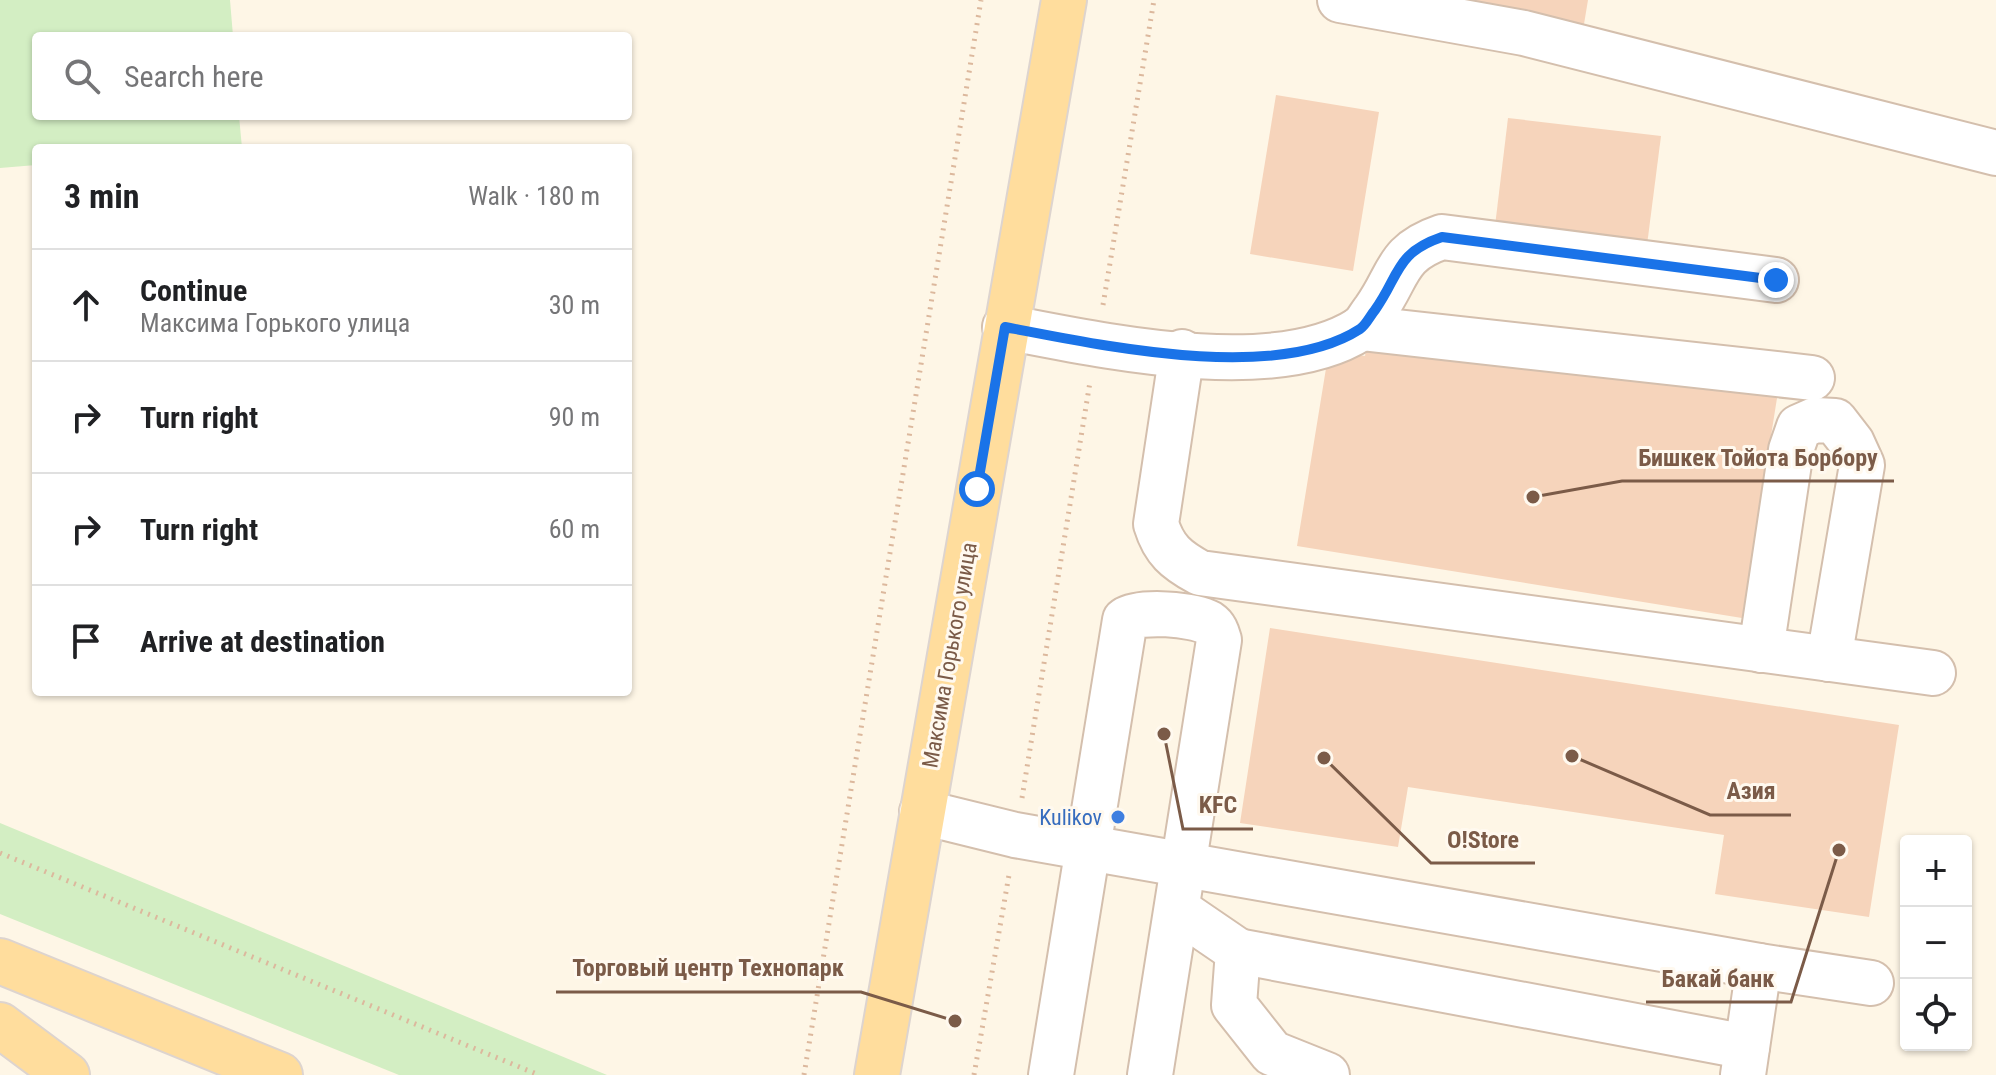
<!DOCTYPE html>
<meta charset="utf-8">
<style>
body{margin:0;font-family:"Roboto Condensed",sans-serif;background:#f2f2f2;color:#202124}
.controls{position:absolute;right:24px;bottom:24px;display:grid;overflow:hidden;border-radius:8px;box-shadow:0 2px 6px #0004}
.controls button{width:72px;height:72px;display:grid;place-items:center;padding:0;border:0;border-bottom:2px solid #e0e0e0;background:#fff;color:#202124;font:40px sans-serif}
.stop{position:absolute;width:24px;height:24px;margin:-18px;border:6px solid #1a73e8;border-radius:50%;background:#fff}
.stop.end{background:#1a73e8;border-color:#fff;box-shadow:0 2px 8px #0008}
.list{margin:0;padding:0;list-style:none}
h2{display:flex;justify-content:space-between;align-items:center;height:104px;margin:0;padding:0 32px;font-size:34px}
h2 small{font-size:26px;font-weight:400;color:#757577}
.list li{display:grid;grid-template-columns:52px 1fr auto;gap:24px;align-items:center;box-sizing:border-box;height:112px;padding:0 32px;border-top:2px solid #e0e0e0}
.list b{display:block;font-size:30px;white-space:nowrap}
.list p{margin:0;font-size:26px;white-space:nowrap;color:#757577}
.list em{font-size:26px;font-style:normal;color:#757577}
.icon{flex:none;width:44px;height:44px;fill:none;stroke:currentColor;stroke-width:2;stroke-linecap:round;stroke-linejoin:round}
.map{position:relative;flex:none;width:1996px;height:1075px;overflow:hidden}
.search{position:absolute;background:#fff;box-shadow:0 2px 6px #0004;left:32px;top:32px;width:600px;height:88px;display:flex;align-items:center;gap:20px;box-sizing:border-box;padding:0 28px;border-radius:8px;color:#757577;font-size:30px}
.panel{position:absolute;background:#fff;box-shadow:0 2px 6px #0004;left:32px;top:144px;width:600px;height:552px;border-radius:8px}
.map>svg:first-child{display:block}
.green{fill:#d3eec3}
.building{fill:#f6d4bb}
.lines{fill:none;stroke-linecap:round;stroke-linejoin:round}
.minor-casing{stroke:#d4bfad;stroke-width:48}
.major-casing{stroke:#ddd4cf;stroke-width:48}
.path{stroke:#dcb89d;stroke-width:5;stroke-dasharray:2 6;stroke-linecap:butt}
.minor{stroke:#fff;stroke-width:44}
.major{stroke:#ffdd9d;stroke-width:44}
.route{stroke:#1a73e8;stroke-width:10}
.shop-dot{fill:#3f7fe0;stroke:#fff9ef;stroke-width:3}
.labels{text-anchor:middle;stroke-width:6;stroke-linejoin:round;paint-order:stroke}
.street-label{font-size:22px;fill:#7b5b48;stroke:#fff9ef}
.shop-label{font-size:22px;fill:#366cbe;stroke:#fff9ef;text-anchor:end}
.leader{fill:none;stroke:#7b5b48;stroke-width:3}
.callout-dot{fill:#7b5b48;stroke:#fff9ef;stroke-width:3}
.callout-label{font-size:24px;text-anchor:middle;font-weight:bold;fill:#7b5b48;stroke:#fff9ef;stroke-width:6;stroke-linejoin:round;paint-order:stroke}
</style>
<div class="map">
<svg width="1996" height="1075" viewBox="0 0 1996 1075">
<rect width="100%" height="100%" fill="#fef6e6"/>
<g class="green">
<path d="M0,0H230L233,36H36V116H239L242,148H36V165L0,168Z"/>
<path d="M0,823L607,1075H399L0,914Z"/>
</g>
<g class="building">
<path d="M1454,0H1588L1584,24Z"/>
<path d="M1276,95L1379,112L1353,271L1250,254Z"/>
<path d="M1508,118L1661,136L1647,245L1495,226Z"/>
<path d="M1373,307L1781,373L1742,618L1297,546L1329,350L1365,356Z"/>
<path d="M1270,628L1899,725L1869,917L1715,894L1724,835L1408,787L1398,847L1240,823Z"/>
</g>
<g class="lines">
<g class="minor-casing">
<g id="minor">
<path d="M1340,0L1524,33L1996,153"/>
<path d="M1005,327C1100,345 1274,384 1360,329C1366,325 1370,316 1375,310C1400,275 1395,253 1442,237L1776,280"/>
<path d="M1361,328L1812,378"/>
<path d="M1182,352L1156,524C1164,550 1176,560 1200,573L1933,673"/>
<path d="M1761,650L1791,450L1799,427L1815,420L1835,421L1852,443L1862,465L1829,659"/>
<path d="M922,812L1015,835L1759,966L1743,1075"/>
<path d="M1178,910L1238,951L1234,1005L1272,1053L1327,1075"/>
<path d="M1238,951L1747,1047"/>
<path d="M1759,966L1871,983"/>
<path d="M1051,1075L1125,620C1140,610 1193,614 1209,623C1215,627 1217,633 1219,640L1150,1075"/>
</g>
</g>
<g class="major-casing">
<g id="major">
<path d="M0,961L280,1075"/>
<path d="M0,1025L67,1075"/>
<path d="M877,1075L1064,0"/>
</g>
</g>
<g class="path">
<path d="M1103,305L1154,0"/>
<path d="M1022,798L1090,382"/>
<path d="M0,853L539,1075"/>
<path d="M804,1075L981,0"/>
<path d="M974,1075L1009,875"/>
</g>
<use href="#minor" class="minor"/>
<use href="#major" class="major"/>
</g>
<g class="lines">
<path class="route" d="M977,489L1005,327C1100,345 1275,384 1360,329C1366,325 1370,316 1375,310C1400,275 1395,253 1442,237L1776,280"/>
</g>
<circle class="shop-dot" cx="1118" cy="817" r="8"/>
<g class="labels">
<g class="street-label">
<text transform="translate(949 655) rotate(-80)" y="8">Максима Горького улица</text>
</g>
<g class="shop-label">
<text x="1102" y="825">Kulikov</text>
</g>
</g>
<path class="leader" d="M1533 497L1622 481H1894M1572 756L1710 815H1791M1164 734L1183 829H1253M1324 758L1431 863H1535M955 1021L861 992H556M1839 850L1791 1002H1646"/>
<g class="callout-dot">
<circle cx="1533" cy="497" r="8"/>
<circle cx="1572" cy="756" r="8"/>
<circle cx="1164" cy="734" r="8"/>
<circle cx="1324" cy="758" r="8"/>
<circle cx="955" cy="1021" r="8"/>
<circle cx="1839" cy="850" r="8"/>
</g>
<g class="callout-label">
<text x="1758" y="466">Бишкек Тойота Борбору</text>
<text x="1751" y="799">Азия</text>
<text x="1218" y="813">KFC</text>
<text x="1483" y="848">O!Store</text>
<text x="708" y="976">Торговый центр Технопарк</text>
<text x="1718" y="987">Бакай банк</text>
</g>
</svg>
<div class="controls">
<button>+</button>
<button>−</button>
<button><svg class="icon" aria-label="locate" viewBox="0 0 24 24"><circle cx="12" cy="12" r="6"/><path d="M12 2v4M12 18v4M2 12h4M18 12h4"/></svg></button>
</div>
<div class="stop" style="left:977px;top:489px"></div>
<div class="stop end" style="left:1776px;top:280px"></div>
<div class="search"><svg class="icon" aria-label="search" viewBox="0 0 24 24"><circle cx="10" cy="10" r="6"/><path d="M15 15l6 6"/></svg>Search here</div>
<section class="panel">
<h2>3 min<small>Walk · 180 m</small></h2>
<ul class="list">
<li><svg class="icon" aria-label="ahead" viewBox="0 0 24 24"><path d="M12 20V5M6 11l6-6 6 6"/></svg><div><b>Continue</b><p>Максима Горького улица</p></div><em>30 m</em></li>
<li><svg class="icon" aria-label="right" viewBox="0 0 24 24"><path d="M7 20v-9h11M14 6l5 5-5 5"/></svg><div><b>Turn right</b></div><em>90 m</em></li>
<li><svg class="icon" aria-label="right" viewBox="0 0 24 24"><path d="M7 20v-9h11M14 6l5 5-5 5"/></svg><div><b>Turn right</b></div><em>60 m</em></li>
<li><svg class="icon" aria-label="arrive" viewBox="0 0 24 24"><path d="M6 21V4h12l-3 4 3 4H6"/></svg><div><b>Arrive at destination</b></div></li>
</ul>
</section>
</div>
